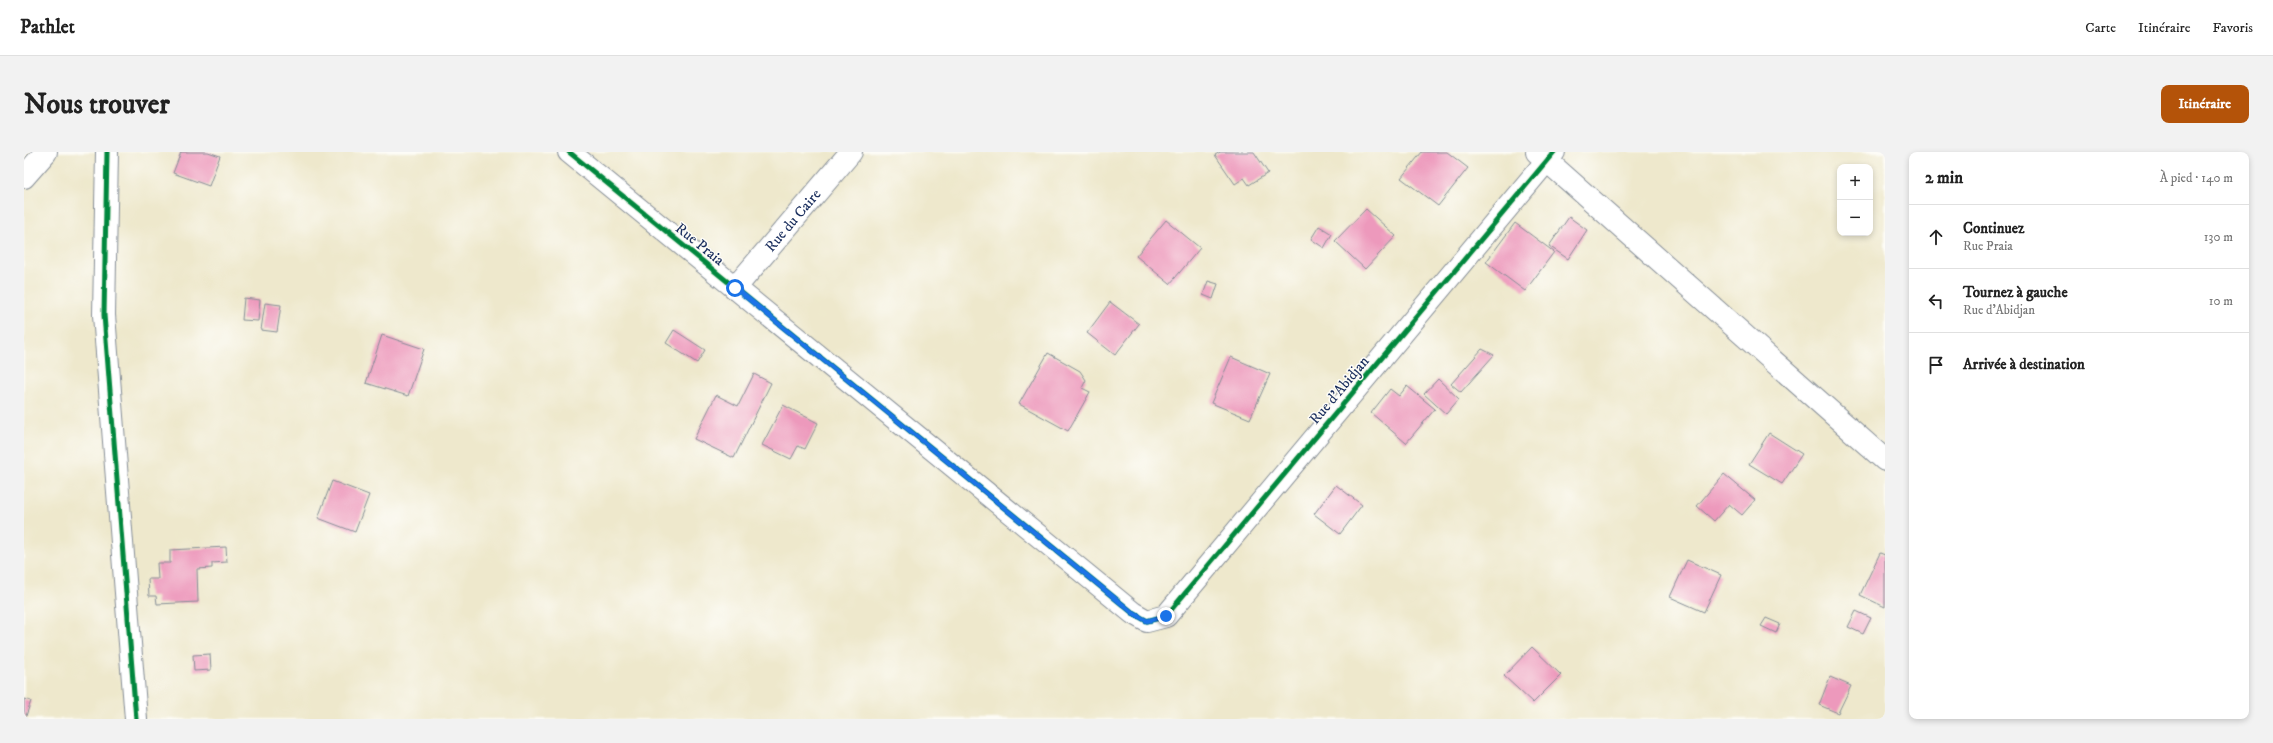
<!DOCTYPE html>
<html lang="fr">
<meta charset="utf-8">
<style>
body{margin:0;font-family:"IM FELL DW Pica",serif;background:#f2f2f2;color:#222}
.controls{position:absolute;right:12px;top:12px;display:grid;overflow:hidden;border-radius:8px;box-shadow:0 2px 6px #0003}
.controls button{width:36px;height:36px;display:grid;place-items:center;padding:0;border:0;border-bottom:1px solid #e0e0e0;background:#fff;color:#222;font:20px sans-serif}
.stop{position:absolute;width:12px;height:12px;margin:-9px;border:3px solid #1a73e8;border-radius:50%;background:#fff}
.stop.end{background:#1a73e8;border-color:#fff;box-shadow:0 1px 4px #0008}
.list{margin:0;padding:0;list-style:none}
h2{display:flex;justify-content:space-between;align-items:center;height:52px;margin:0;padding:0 16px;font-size:17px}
h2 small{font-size:13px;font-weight:400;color:#767676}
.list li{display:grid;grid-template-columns:26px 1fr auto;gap:12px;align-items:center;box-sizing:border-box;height:64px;padding:0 16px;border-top:1px solid #e0e0e0}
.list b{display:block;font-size:15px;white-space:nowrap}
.list p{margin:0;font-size:13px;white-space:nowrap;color:#767676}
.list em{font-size:13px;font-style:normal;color:#767676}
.icon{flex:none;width:22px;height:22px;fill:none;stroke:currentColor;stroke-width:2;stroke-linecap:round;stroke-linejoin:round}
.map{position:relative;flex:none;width:1861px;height:567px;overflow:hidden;border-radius:8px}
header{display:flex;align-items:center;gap:24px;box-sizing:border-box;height:56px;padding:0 20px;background:#fff;border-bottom:1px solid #e0e0e0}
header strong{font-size:19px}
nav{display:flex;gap:22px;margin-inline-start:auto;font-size:14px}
.intro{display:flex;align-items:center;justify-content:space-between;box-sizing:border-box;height:96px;padding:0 24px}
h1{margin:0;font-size:28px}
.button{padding:10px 18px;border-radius:8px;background:#b45309;color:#fff;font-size:14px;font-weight:700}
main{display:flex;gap:24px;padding:0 24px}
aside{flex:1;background:#fff;border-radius:8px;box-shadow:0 2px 6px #0003}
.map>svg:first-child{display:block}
.building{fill:#ed99bc}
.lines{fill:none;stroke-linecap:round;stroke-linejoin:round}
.minor-casing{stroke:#848c95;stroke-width:24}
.minor{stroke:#fff;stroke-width:22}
.cycleway-casing{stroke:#fdfcf7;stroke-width:8}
.cycleway{stroke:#00873e;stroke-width:5}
.route{stroke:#1a73e8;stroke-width:5}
.labels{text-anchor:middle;stroke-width:3;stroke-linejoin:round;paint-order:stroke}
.street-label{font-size:15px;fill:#1b2f5e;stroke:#fdfcf7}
</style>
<header>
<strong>Pathlet</strong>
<nav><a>Carte</a><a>Itinéraire</a><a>Favoris</a></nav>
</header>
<div class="intro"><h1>Nous trouver</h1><a class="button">Itinéraire</a></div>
<main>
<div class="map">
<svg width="1861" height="567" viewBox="0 0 1861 567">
<rect width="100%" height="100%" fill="#fdfcf7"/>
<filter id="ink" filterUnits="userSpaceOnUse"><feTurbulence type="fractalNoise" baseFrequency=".025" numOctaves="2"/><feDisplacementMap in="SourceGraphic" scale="8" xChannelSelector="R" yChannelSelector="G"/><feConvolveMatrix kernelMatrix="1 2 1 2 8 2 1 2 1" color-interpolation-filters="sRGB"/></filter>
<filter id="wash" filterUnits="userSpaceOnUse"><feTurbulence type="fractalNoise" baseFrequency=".012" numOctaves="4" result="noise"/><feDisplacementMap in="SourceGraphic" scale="16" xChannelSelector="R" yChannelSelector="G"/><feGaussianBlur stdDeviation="0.9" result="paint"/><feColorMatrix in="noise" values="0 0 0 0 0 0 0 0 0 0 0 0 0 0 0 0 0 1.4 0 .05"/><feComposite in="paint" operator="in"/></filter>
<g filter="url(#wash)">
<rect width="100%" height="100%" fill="#eee8cc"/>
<g id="blocks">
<g class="building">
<path d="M157,0H184L196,4L185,34L149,21Z"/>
<path d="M1196,0H1230L1244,21L1225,33L1220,26L1211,32L1191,3Z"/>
<path d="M1398,0H1423L1444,16L1414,54L1377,26Z"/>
<path d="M1342,57L1372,84L1341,117L1311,89Z"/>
<path d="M1545,65L1563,78L1544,107L1525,94Z"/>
<path d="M1142,68L1176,96L1146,132L1112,104Z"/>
<path d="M1491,71L1530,100L1501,139L1462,110Z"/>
<path d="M1295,74L1308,82L1300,96L1287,87Z"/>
<path d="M1184,129L1194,132L1189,147L1179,143Z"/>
<path d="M220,146L236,148L234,169L218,168Z"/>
<path d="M1086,150L1115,172L1091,203L1063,181Z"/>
<path d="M241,151L257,153L253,180L237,178Z"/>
<path d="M650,178L681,198L673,211L642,191Z"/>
<path d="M358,183L400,197L384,244L342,231Z"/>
<path d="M1458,197L1470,203L1437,240L1427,232Z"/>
<path d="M1024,201L1056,219L1062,228L1058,236L1066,240L1044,279L995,252Z"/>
<path d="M1207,205L1246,222L1226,267L1187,251Z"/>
<path d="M730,222L747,231L710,306L670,287L692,243L714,254Z"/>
<path d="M1414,227L1435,247L1422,262L1400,242Z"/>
<path d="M1383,234L1411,257L1382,291L1347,261L1366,237L1375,244Z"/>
<path d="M759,253L794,271L781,297L774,294L767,307L738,293Z"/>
<path d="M1745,281L1778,302L1758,332L1725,312Z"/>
<path d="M1700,322L1731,348L1718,363L1705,352L1690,369L1673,354Z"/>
<path d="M308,329L345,343L331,380L294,366Z"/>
<path d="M1312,333L1338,353L1316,382L1290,362Z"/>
<path d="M202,395L203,410L188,411V416L173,417L174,450L133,452L132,444H125L124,427H134L133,411H146V398Z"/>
<path d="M1856,401L1861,403V455L1836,443Z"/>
<path d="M1663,408L1697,423L1680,460L1646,445Z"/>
<path d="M1832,459L1847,466L1839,482L1824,475Z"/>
<path d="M1742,466L1756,472L1752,481L1737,474Z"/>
<path d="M1508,495L1537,523L1509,551L1480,524Z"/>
<path d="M186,502L187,518L170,519L169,503Z"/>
<path d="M1806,525L1827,534L1814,561L1795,553Z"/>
<path d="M0,547L7,549L1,567H0Z"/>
</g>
</g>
</g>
<g filter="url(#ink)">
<use href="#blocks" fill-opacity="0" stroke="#848c95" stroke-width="1"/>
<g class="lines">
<g class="minor-casing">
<g id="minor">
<path d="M83,0L80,163L112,567"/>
<path d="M545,0L1109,461L1123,469L1142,464L1530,0"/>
<path d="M1513,0L1861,308"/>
<path d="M0,25L22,0"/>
<path id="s1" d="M711,136L827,0"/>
</g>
</g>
<use href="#minor" class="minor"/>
<g class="cycleway-casing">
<g id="cycleway">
<path d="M83,0L80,163L112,567"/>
<path d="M545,0L1109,461L1123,469L1142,464L1530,0"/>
</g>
</g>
<use href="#cycleway" class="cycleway"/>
</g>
</g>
<g class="lines" filter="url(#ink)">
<path class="route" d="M711,136L1109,461L1123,469L1142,464"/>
</g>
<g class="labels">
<g class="street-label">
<text dy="5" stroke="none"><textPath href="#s1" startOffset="89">Rue du Caire</textPath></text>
<text transform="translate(676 92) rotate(39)" y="5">Rue Praia</text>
<text transform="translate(1315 238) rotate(-50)" y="5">Rue d'Abidjan</text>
</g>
</g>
</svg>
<div class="controls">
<button>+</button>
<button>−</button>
</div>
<div class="stop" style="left:711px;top:136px"></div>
<div class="stop end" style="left:1142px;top:464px"></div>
</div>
<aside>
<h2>2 min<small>À pied · 140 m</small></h2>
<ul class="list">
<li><svg class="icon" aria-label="ahead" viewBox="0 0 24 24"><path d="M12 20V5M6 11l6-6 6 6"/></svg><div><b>Continuez</b><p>Rue Praia</p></div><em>130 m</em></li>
<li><svg class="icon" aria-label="left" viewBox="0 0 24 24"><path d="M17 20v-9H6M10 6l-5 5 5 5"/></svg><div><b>Tournez à gauche</b><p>Rue d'Abidjan</p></div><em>10 m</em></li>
<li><svg class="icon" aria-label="arrive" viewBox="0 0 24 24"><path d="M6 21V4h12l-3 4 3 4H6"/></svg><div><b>Arrivée à destination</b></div></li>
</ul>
</aside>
</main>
